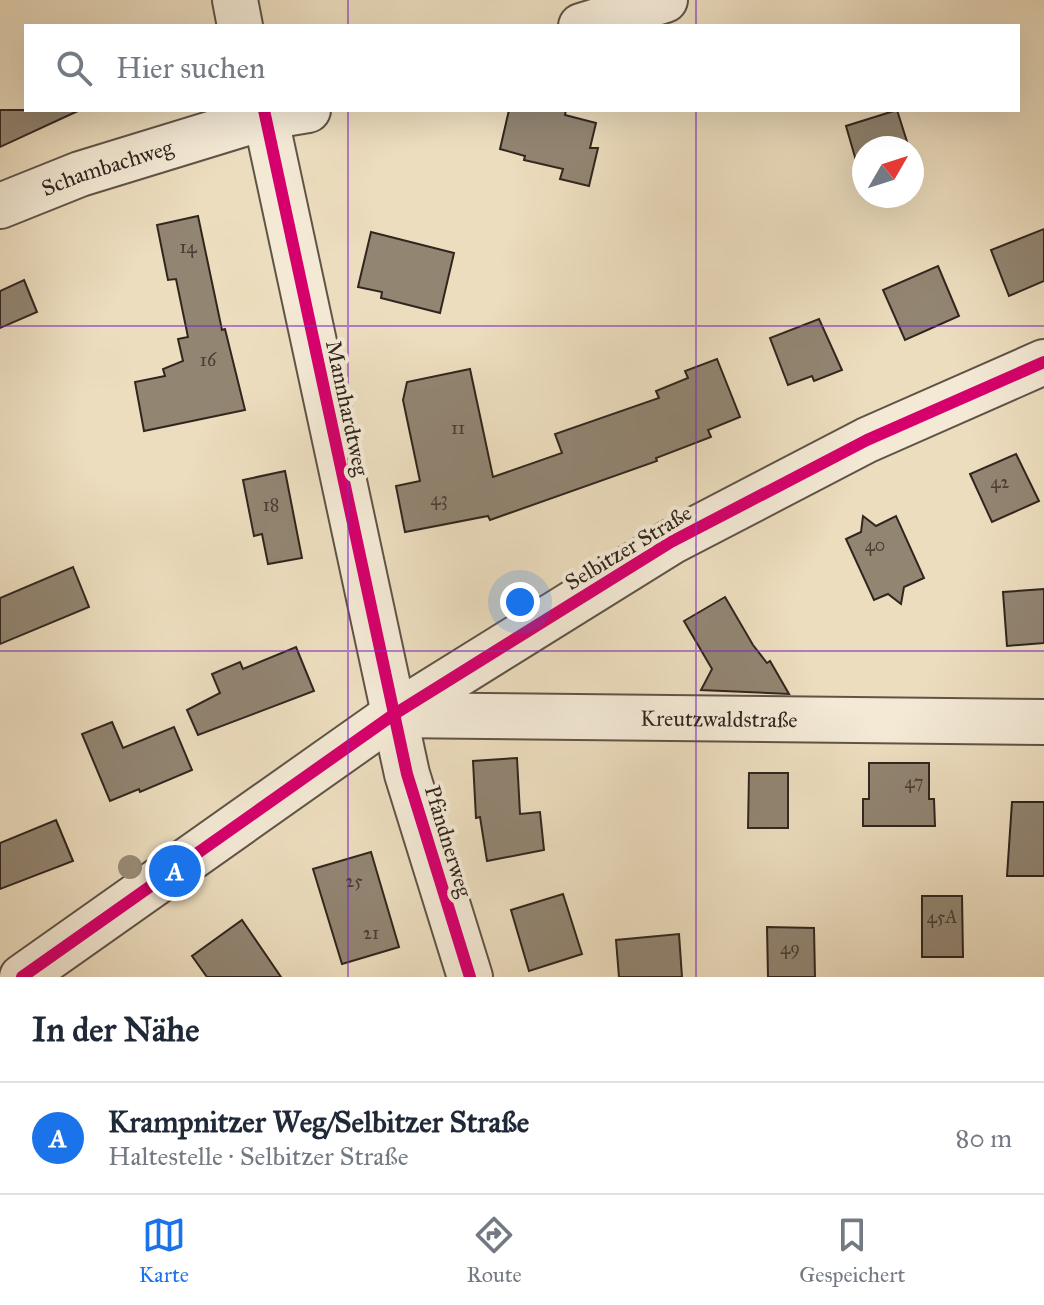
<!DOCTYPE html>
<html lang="de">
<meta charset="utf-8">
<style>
body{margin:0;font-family:"IM FELL Great Primer",serif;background:#f2f2f3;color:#1f2937}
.compass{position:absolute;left:852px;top:136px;width:72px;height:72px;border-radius:50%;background:#fff;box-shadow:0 8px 32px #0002;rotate:51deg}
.you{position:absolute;left:520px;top:602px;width:28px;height:28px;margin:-20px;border:6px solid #fff;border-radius:50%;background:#1a73e8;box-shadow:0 0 0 12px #1a73e833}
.badge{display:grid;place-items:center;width:52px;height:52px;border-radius:50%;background:#1a73e8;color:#fff;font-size:26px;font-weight:700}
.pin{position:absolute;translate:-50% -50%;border:4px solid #fff;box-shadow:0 2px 8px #0006}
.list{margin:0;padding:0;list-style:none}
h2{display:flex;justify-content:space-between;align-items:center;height:104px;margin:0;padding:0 32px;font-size:34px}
h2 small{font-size:26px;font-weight:400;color:#747a83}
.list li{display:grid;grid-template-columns:52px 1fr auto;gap:24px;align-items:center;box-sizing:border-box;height:112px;padding:0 32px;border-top:2px solid #e0e1e3}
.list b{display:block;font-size:30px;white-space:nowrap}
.list p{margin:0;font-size:26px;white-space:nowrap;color:#747a83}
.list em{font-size:26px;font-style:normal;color:#747a83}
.icon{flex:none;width:44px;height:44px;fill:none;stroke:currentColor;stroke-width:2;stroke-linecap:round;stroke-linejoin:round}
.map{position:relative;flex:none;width:1044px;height:977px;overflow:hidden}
.search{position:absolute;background:#fff;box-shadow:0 8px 32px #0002;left:24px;right:24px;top:24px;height:88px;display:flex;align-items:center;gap:20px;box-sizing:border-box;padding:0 28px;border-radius:0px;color:#747a83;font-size:30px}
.sheet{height:216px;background:#fff}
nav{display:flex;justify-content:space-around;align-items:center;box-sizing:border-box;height:112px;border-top:2px solid #e0e1e3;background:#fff;font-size:22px;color:#747a83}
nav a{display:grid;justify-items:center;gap:4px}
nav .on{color:#1a73e8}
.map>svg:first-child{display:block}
.building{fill:#928572;stroke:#31261f;stroke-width:2}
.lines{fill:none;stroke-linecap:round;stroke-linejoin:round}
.minor-casing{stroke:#605447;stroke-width:48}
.minor{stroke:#f3e9d5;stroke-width:44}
.cycleway-casing{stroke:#f3e9d5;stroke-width:17}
.cycleway{stroke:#d6006c;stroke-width:12}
.tree{fill:#9b8d79}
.grid{fill:none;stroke:#7b2cbf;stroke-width:2;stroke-opacity:0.55}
.labels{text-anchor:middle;stroke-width:8;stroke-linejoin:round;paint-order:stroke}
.number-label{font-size:18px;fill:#493e34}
.street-label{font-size:22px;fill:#31261f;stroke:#f3e9d5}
</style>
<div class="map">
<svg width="1044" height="977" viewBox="0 0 1044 977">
<rect width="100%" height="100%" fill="#ecddbe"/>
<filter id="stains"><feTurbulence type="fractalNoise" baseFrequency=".0025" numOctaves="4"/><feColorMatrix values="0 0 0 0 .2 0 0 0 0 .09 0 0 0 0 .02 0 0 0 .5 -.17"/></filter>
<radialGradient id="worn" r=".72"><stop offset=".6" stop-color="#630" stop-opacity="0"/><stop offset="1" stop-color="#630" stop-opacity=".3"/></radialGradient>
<g class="building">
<path d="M0,110H80L0,147Z"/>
<path d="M509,110H566L565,115L596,123L590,148H598L589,186L560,179L563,169L524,160L525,156L500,149Z"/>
<path d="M897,110L909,148H864L861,178L846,126Z"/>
<path d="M198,216L222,330L225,329L245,410L144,431L135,382L165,376L163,369L183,361L178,339L188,337L176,279L168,280L157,225Z"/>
<path d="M1044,229V281L1009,296L991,250Z"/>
<path d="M371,232L454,253L440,313L381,298L382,292L358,287Z"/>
<path d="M938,266L959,316L905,340L883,290Z"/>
<path d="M24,280L37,312L0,328V291Z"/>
<path d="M819,319L842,370L814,381L812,376L788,385L770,338Z"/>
<path d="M717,359L740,417L708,430L711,437L656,458L657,461L490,520L488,516L405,532L396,486L420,481L403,400L407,382L470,369L493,477L562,453L555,434L659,398L656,391L688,378L685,371Z"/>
<path d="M1016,454L1039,501L992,522L970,474Z"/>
<path d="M285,471L302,558L268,564L262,534L254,536L243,480Z"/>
<path d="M863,516L876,526L896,516L924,578L904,587L901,604L888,594L874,600L846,539L861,532Z"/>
<path d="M73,567L89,607L0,644V598Z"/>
<path d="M1044,589V643L1007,646L1003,592Z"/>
<path d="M725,597L753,645L767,663L770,661L789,694L701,690L712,669L684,621Z"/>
<path d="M296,647L314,691L198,735L187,710L220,693L212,674L240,662L243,669Z"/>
<path d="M112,722L123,748L174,727L192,770L140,792L139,789L110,801L82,734Z"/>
<path d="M517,758L520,814L540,812L544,850L487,861L480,817L476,818L473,761Z"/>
<path d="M869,763H929V799H934L935,826H863V799H869Z"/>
<path d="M749,773H788V828H748Z"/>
<path d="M1012,802H1044V876H1007Z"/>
<path d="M56,820L73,861L0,889V843Z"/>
<path d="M371,852L399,947L342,964L313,869Z"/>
<path d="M563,894L582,954L529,971L511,910Z"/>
<path d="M922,896H962L963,957H922Z"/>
<path d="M242,920L281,977H207L192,956Z"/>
<path d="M767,927L814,928L815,977H768Z"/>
<path d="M679,934L682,977H619L616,940Z"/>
</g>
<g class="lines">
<g class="minor-casing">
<g id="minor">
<path d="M235,0L240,26"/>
<path d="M581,26L665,0"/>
<path d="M264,110L407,774L470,977"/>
<path id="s1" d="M0,206L80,174L266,117L308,110"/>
<path id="s2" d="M393,715L1044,722"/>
<path d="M22,977L393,715L671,542L867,440L1044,362"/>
</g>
</g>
<use href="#minor" class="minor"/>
<g class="cycleway-casing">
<g id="cycleway">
<path d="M264,110L407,774L470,977"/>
<path d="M22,977L393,715L671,542L867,440L1044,362"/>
</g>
</g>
<use href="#cycleway" class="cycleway"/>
</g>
<circle class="tree" cx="130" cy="867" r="12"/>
<path class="grid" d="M348,0V26M696,0V26M348,110V977M696,110V977M0,326H1044M0,651H1044"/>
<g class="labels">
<g class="number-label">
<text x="188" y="253">14</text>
<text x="208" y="366">16</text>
<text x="458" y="434">11</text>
<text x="1000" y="488">42</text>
<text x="439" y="505">43</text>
<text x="271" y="511">18</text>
<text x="875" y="551">40</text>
<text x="914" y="788">47</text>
<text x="354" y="887">25</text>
<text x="942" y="923">45A</text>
<text x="371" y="939">21</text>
<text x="790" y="954">49</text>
</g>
<g class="street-label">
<text dy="8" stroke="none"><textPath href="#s1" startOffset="114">Schambachweg</textPath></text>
<text transform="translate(348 408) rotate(78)" y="8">Mannhardtweg</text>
<text transform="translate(628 547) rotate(-31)" y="8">Selbitzer Straße</text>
<text dy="8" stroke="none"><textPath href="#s2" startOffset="326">Kreutzwaldstraße</textPath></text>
<text transform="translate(449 841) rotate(73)" y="8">Pfändnerweg</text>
</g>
</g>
<rect width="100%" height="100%" filter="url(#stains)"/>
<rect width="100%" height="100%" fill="url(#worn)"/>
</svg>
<svg class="compass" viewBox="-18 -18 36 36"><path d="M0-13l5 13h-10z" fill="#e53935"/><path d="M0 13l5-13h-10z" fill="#747a83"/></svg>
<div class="you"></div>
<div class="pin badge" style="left:175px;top:871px">A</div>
<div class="search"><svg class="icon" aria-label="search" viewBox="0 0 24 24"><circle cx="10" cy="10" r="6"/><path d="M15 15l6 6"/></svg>Hier suchen</div>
</div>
<section class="sheet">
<h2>In der Nähe<small></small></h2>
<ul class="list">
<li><span class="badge">A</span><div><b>Krampnitzer Weg/Selbitzer Straße</b><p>Haltestelle · Selbitzer Straße</p></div><em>80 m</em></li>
</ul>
</section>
<nav>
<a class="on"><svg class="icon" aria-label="map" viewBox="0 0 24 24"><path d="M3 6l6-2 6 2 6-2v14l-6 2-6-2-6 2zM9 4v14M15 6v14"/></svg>Karte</a>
<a><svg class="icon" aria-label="directions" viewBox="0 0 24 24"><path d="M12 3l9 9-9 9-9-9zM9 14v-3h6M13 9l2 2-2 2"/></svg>Route</a>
<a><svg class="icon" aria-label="saved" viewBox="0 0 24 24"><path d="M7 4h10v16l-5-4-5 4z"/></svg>Gespeichert</a>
</nav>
